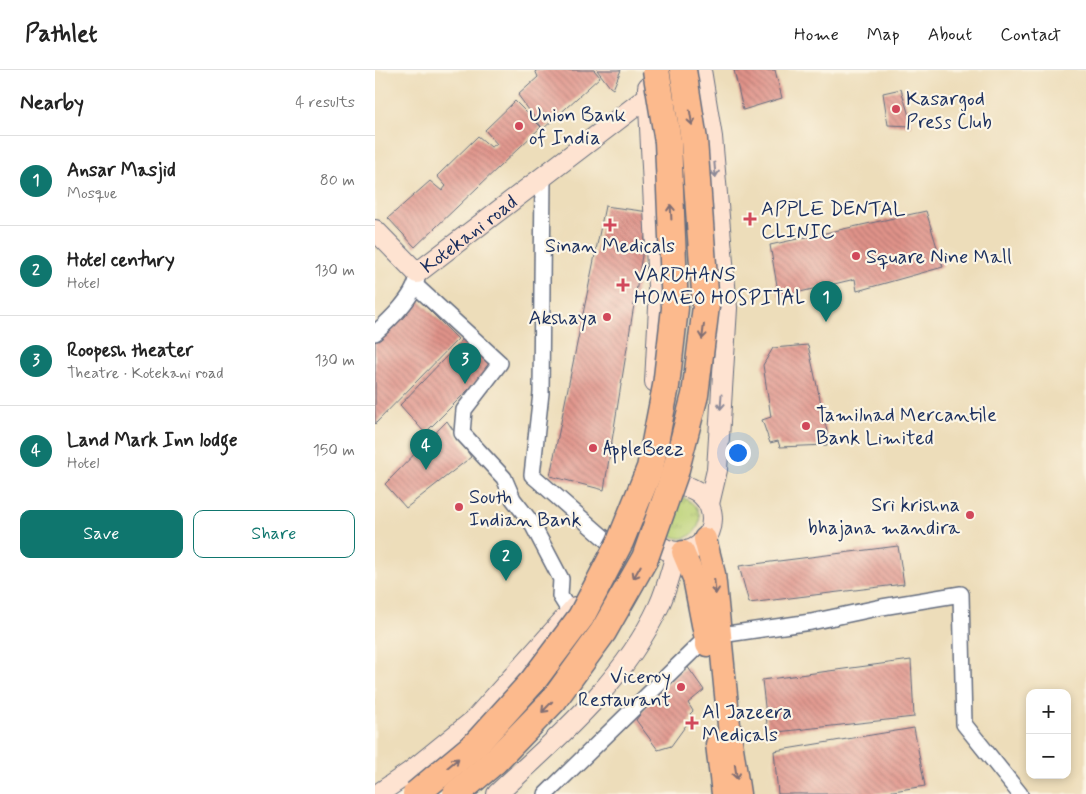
<!DOCTYPE html>
<meta charset="utf-8">
<style>
body{margin:0;font-family:Mynerve,sans-serif;background:#f6f6f6;color:#222}
.controls{position:absolute;right:15px;bottom:15px;display:grid;overflow:hidden;border-radius:10px;box-shadow:0 2px 8px #0003}
.controls button{width:45px;height:45px;display:grid;place-items:center;padding:0;border:0;border-bottom:1px solid #e0e0e0;background:#fff;color:#222;font:25px sans-serif}
.you{position:absolute;left:362px;top:382px;width:18px;height:18px;margin:-12px;border:4px solid #fff;border-radius:50%;background:#1a73e8;box-shadow:0 0 0 8px #1a73e833}
.badge{display:grid;place-items:center;width:32px;height:32px;border-radius:50%;background:#0f766e;color:#fff;font-size:16px;font-weight:700}
.pin{position:absolute;translate:-50% -41px;filter:drop-shadow(0 1px 2px #0008)}
.pin::after{content:'';position:absolute;top:26px;width:18px;height:15px;background:inherit;clip-path:polygon(0 0,100% 0,50% 100%)}
.list{margin:0;padding:0;list-style:none}
h2{display:flex;justify-content:space-between;align-items:center;height:65px;margin:0;padding:0 20px;font-size:21px}
h2 small{font-size:16px;font-weight:400;color:#767676}
.list li{display:grid;grid-template-columns:32px 1fr auto;gap:15px;align-items:center;box-sizing:border-box;height:90px;padding:0 20px;border-top:1px solid #e0e0e0}
.list b{display:block;font-size:19px;white-space:nowrap}
.list p{margin:0;font-size:16px;white-space:nowrap;color:#767676}
.list em{font-size:16px;font-style:normal;color:#767676}
.actions{display:flex;gap:10px;padding:15px 20px}
.actions a{flex:1;padding:11px 0;border:1px solid #0f766e;border-radius:10px;text-align:center;font-size:18px;color:#0f766e}
.actions .main{background:#0f766e;color:#fff}
.map{position:relative;flex:none;width:711px;height:724px;overflow:hidden}
header{display:flex;align-items:center;gap:30px;box-sizing:border-box;height:70px;padding:0 25px;background:#fff;border-bottom:1px solid #e0e0e0}
header strong{font-size:24px}
nav{display:flex;gap:28px;margin-inline-start:auto;font-size:18px}
main{display:flex}
aside{flex:1;background:#fff}
.map>svg:first-child{display:block}
.grass{fill:url(#grass-tufts);stroke:#6b806a}
.building{fill:url(#building-back-hatch)}
.lines{fill:none;stroke-linecap:round;stroke-linejoin:round}
.street-casing{stroke:#646c7e;stroke-width:18}
.secondary-casing{stroke:#646c7e;stroke-width:22}
.primary-casing{stroke:#646c7e;stroke-width:25}
.street{stroke:#fff;stroke-width:15}
.secondary{stroke:#fee3d1;stroke-width:20}
.primary{stroke:#fcba8d;stroke-width:22}
.highway-bridge-casing{stroke:#646c7e;stroke-width:29;stroke-linecap:butt}
.highway-bridge{stroke:#fcba8d;stroke-width:26}
.oneway{stroke:#806e73}
.oneway2{stroke:#8c8998}
.poi-dot{fill:#d1495b;stroke:#fcf5e5;stroke-width:2}
.labels{text-anchor:middle;stroke-width:4.5;stroke-linejoin:round;paint-order:stroke}
.poi-label{font-size:20px;fill:#1b2f5e;stroke:#fcf5e5;text-anchor:start}
.street-label{font-size:20px;fill:#1b2f5e;stroke:#fcf5e5}
</style>
<header>
<strong>Pathlet</strong>
<nav><a>Home</a><a>Map</a><a>About</a><a>Contact</a></nav>
</header>
<main>
<aside>
<h2>Nearby<small>4 results</small></h2>
<ul class="list">
<li><span class="badge">1</span><div><b>Ansar Masjid</b><p>Mosque</p></div><em>80 m</em></li>
<li><span class="badge">2</span><div><b>Hotel century</b><p>Hotel</p></div><em>130 m</em></li>
<li><span class="badge">3</span><div><b>Roopesh theater</b><p>Theatre · Kotekani road</p></div><em>130 m</em></li>
<li><span class="badge">4</span><div><b>Land Mark Inn lodge</b><p>Hotel</p></div><em>150 m</em></li>
</ul>
<div class="actions"><a class="main">Save</a><a>Share</a></div>
</aside>
<div class="map">
<svg width="711" height="724" viewBox="0 0 711 724">
<defs>
<pattern id="grass-tufts" width="24" height="20" patternUnits="userSpaceOnUse" patternTransform="scale(1.25)"><rect width="24" height="20" fill="#bbd276"/><path d="M3 7l-1-3M5 7V3M7 7l1-3M15 17l-1-3M17 17v-4M19 17l1-3" fill="none" stroke="#a0b568"/></pattern>
<pattern id="building-back-hatch" width="6" height="6" patternUnits="userSpaceOnUse" patternTransform="scale(1.25)"><rect width="6" height="6" fill="#e09389"/><path d="M-1 5l2 2M0 0l6 6M5-1l2 2" fill="none" stroke="#b57873"/></pattern>
</defs>
<rect width="100%" height="100%" fill="#fcf5e5"/>
<filter id="ink" filterUnits="userSpaceOnUse"><feTurbulence type="fractalNoise" baseFrequency=".02" numOctaves="2"/><feDisplacementMap in="SourceGraphic" scale="10" xChannelSelector="R" yChannelSelector="G"/><feConvolveMatrix kernelMatrix="1 2 1 2 8 2 1 2 1" color-interpolation-filters="sRGB"/></filter>
<filter id="wash" filterUnits="userSpaceOnUse"><feTurbulence type="fractalNoise" baseFrequency=".0096" numOctaves="4" result="noise"/><feDisplacementMap in="SourceGraphic" scale="20" xChannelSelector="R" yChannelSelector="G"/><feGaussianBlur stdDeviation="1.12" result="paint"/><feColorMatrix in="noise" values="0 0 0 0 0 0 0 0 0 0 0 0 0 0 0 0 0 1.4 0 .05"/><feComposite in="paint" operator="in"/></filter>
<g filter="url(#wash)">
<rect width="100%" height="100%" fill="#edddba"/>
<path class="grass" d="M306,427C346,441 313,490 286,457L295,429Z"/>
<g id="blocks">
<g class="building">
<path d="M160,0H219L225,7L168,59L143,25L163,7Z"/>
<path d="M222,0H246L238,19L235,17Z"/>
<path d="M359,0H400L407,28L368,40Z"/>
<path d="M526,19L537,56L513,55L508,23Z"/>
<path d="M140,31L166,57L40,177L13,148L55,111L67,121L71,116L62,106L103,66L116,77L122,74L110,60Z"/>
<path d="M230,136L274,142L229,420L175,406Z"/>
<path d="M551,141L568,197L482,221L480,209L404,227L395,175Z"/>
<path d="M43,229L83,269L0,354V271Z"/>
<path d="M89,268L117,296L50,363L25,335Z"/>
<path d="M433,275L452,361V375L405,377L403,371L395,373L387,350L396,347L388,295L398,278Z"/>
<path d="M72,351L96,387L31,438L10,414Z"/>
<path d="M523,476L529,514L374,533L364,496Z"/>
<path d="M536,590L539,647L393,663L387,610Z"/>
<path d="M312,596L329,620L313,633L318,641L315,644L317,647L296,676L283,680L261,650L279,626Z"/>
<path d="M539,658L550,716L499,724H403L399,681Z"/>
</g>
</g>
</g>
<g filter="url(#ink)">
<use href="#blocks" fill-opacity="0" stroke="#646c7e" stroke-width="1"/>
<g class="lines">
<g class="street-casing">
<g id="street">
<path d="M168,107L166,323L157,405L244,481"/>
<path d="M41,216L125,293L89,340L87,363L129,408L138,429L156,452L186,509L185,526L195,542"/>
<path d="M0,263C14,251 40,226 42,208"/>
<path d="M171,724L332,567L436,552L507,537L586,524L589,654L645,724"/>
</g>
</g>
<g class="secondary-casing">
<g id="secondary">
<path d="M326,0L337,67L352,238L342,400L334,434"/>
<path d="M273,17L284,237L280,312"/>
<path id="s1" d="M0,160L42,203L275,25"/>
<circle cx="304" cy="449" r="33"/>
<path d="M3,724L35,702L99,650L200,537"/>
<path d="M122,724C182,668 249,612 284,536C292,519 296,500 302,482"/>
</g>
</g>
<g class="primary-casing">
<g id="primary">
<path d="M330,469L339,504L355,665L364,724"/>
<path d="M308,482L319,508L332,575"/>
<path d="M342,674L348,724"/>
</g>
</g>
<use href="#street" class="street"/>
<use href="#secondary" class="secondary"/>
<use href="#primary" class="primary"/>
<g class="highway-bridge-casing">
<g id="highway-bridge">
<path d="M41,724L102,673L158,611L206,547L245,472L275,398L291,316L300,238L293,72L281,0"/>
<path d="M81,724L120,691L178,631L228,562L270,488L300,403L320,325L331,236L319,70L308,0"/>
</g>
</g>
<use href="#highway-bridge" class="highway-bridge"/>
</g>
<defs><path id="oneway-shaft" d="M-6 0H5M1.5-3L5.5 0L1.5 3" fill="none" stroke-width="1.6" stroke-linecap="round" stroke-linejoin="round" transform="scale(1.25)"/></defs>
<g class="oneway">
<use href="#oneway-shaft" transform="translate(316 48) rotate(81)"/>
<use href="#oneway-shaft" transform="translate(296 142) rotate(-93)"/>
<use href="#oneway-shaft" transform="translate(328 262) rotate(97)"/>
<use href="#oneway-shaft" transform="translate(262 502) rotate(120)"/>
<use href="#oneway-shaft" transform="translate(340 517) rotate(84)"/>
<use href="#oneway-shaft" transform="translate(172 637) rotate(134)"/>
<use href="#oneway-shaft" transform="translate(78 693) rotate(-40)"/>
<use href="#oneway-shaft" transform="translate(361 702) rotate(81)"/>
</g>
<g class="oneway2">
<use href="#oneway-shaft" transform="translate(340 100) rotate(85)"/>
<use href="#oneway-shaft" transform="translate(346 332) rotate(94)"/>
</g>
</g>
<g class="poi-dot">
<circle cx="521" cy="39" r="5"/>
<circle cx="144" cy="56" r="5"/>
<path d="M372.5 141.5h5v5h5v5h-5v5h-5v-5h-5v-5h5z"/>
<path d="M232.5 147.5h5v5h5v5h-5v5h-5v-5h-5v-5h5z"/>
<circle cx="481" cy="186" r="5"/>
<path d="M245.5 207.5h5v5h5v5h-5v5h-5v-5h-5v-5h5z"/>
<circle cx="232" cy="247" r="5"/>
<circle cx="431" cy="356" r="5"/>
<circle cx="218" cy="378" r="5"/>
<circle cx="84" cy="437" r="5"/>
<circle cx="595" cy="445" r="5"/>
<circle cx="306" cy="617" r="5"/>
<path d="M314.5 645.5h5v5h5v5h-5v5h-5v-5h-5v-5h5z"/>
</g>
<g class="labels">
<g class="poi-label">
<text x="531" y="35">Kasargod<tspan x="531" dy="23">Press Club</tspan></text>
<text x="154" y="51">Union Bank<tspan x="154" dy="23">of India</tspan></text>
<text x="386" y="145">APPLE DENTAL<tspan x="386" dy="23">CLINIC</tspan></text>
<text x="235" y="182" text-anchor="middle">Sinan Medicals</text>
<text x="491" y="193">Square Nine Mall</text>
<text x="259" y="211">VARDHANS<tspan x="259" dy="23">HOMEO HOSPITAL</tspan></text>
<text x="222" y="254" text-anchor="end">Akshaya</text>
<text x="441" y="351">Tamilnad Mercantile<tspan x="441" dy="23">Bank Limited</tspan></text>
<text x="228" y="385">AppleBeez</text>
<text x="94" y="433">South<tspan x="94" dy="23">Indian Bank</tspan></text>
<text x="585" y="441" text-anchor="end">Sri krishna<tspan x="585" dy="23">bhajana mandira</tspan></text>
<text x="296" y="613" text-anchor="end">Viceroy<tspan x="296" dy="23">Restaurant</tspan></text>
<text x="327" y="648">Al Jazeera<tspan x="327" dy="23">Medicals</tspan></text>
</g>
<g class="street-label">
<text dy="7" stroke="none"><textPath href="#s1" startOffset="125">Kotekani road</textPath></text>
</g>
</g>
</svg>
<div class="controls">
<button>+</button>
<button>−</button>
</div>
<div class="you"></div>
<div class="pin badge" style="left:451px;top:252px">1</div>
<div class="pin badge" style="left:131px;top:511px">2</div>
<div class="pin badge" style="left:90px;top:314px">3</div>
<div class="pin badge" style="left:51px;top:400px">4</div>
</div>
</main>
